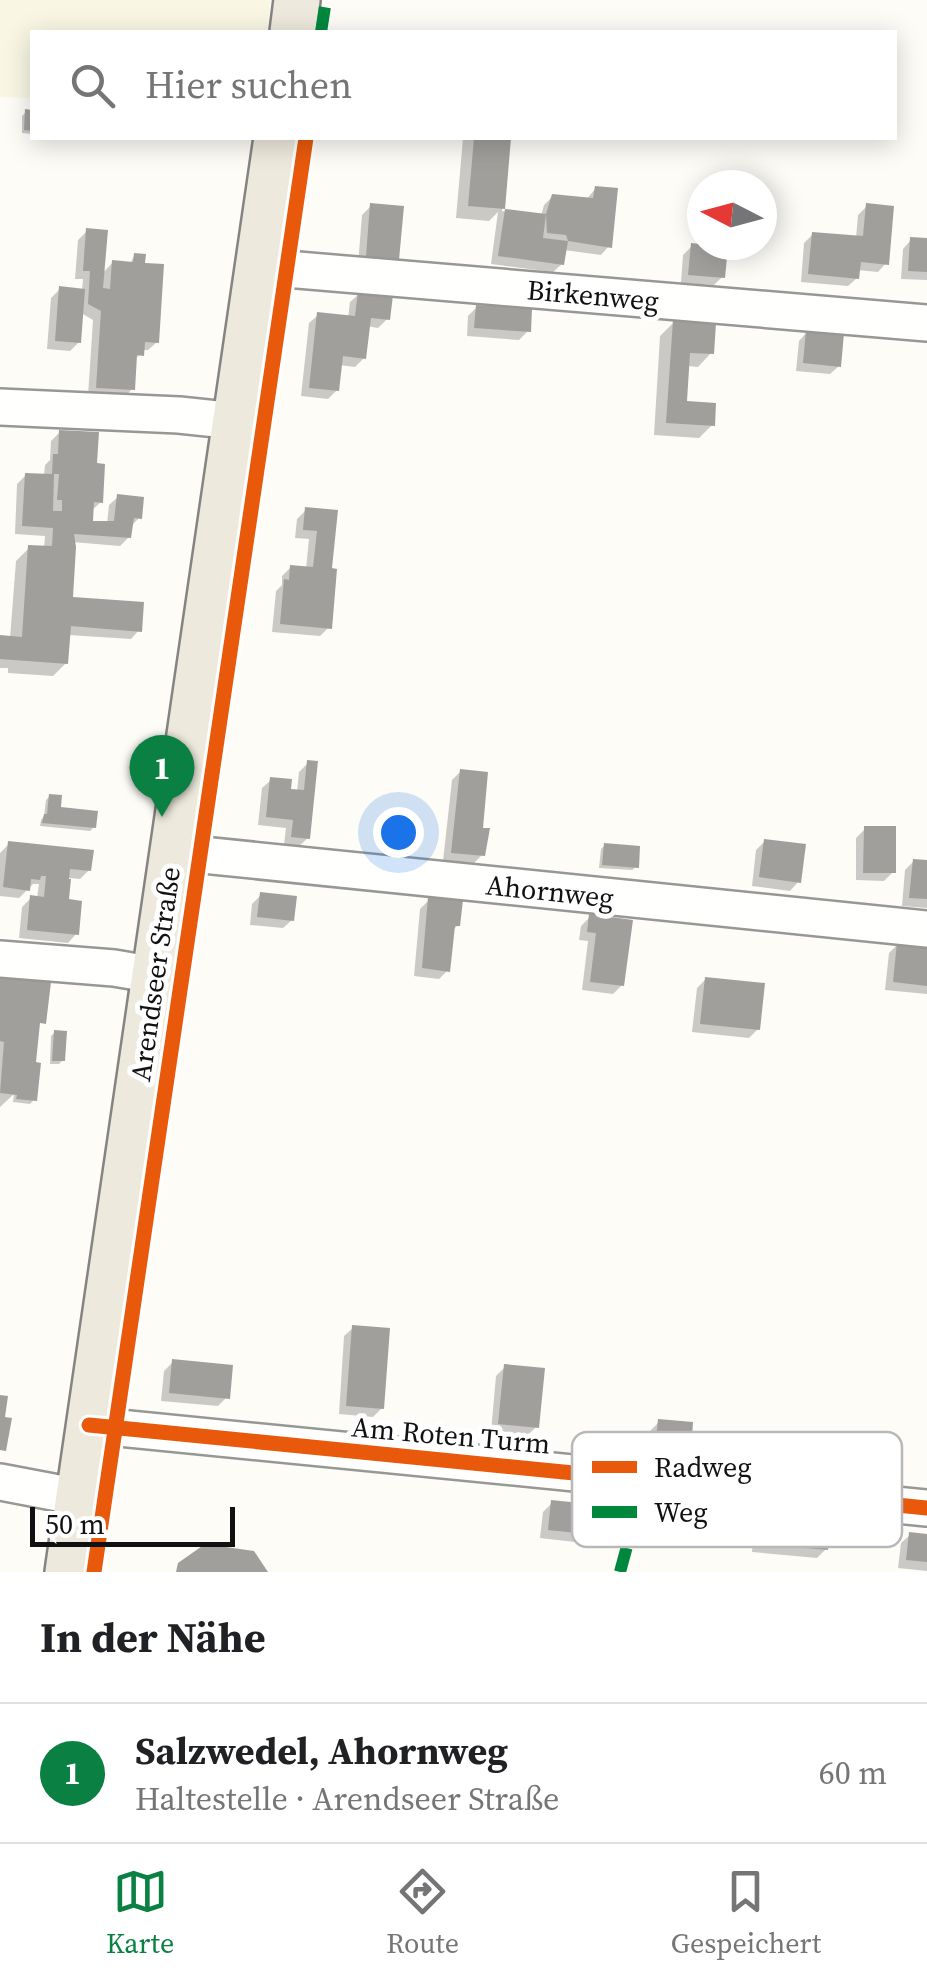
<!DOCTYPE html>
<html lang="de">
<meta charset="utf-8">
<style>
body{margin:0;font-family:"Source Serif 4",serif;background:#f6f6f6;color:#202124}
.compass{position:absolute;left:687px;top:170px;width:90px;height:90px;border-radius:50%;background:#fff;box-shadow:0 5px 25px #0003;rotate:276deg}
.scale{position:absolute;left:30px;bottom:25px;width:205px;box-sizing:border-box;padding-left:10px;border:5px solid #111;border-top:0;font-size:28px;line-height:35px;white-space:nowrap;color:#111;-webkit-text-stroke:8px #fff;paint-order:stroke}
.you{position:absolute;left:398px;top:832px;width:35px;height:35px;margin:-25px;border:8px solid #fff;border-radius:50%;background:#1a73e8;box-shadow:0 0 0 15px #1a73e833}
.badge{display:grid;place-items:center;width:65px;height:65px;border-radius:50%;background:#0b8043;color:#fff;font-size:32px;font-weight:700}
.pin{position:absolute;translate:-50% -82px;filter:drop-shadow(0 2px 5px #0008)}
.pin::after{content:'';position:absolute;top:52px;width:35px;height:30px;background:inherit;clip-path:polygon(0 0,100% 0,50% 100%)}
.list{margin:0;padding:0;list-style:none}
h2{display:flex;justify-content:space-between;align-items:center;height:130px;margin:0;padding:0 40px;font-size:42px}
h2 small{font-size:32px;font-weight:400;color:#757577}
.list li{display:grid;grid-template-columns:65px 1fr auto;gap:30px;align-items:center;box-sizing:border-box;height:140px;padding:0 40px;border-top:2px solid #e0e0e0}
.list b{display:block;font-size:38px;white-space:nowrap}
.list p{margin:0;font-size:32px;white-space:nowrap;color:#757577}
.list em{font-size:32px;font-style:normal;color:#757577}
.icon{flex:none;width:55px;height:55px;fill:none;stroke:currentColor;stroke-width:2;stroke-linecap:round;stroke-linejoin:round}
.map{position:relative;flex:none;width:927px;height:1572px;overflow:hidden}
.search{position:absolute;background:#fff;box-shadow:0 5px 25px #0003;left:30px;right:30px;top:30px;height:110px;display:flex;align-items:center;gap:25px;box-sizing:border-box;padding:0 35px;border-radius:0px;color:#757577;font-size:38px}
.sheet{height:270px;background:#fff}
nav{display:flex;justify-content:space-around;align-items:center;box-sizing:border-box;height:140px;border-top:2px solid #e0e0e0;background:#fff;font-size:28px;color:#757577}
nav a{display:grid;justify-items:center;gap:5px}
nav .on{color:#0b8043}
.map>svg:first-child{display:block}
.farmland{fill:#f9f7e4}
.shadow{fill:#0003}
.building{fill:#a19f9c;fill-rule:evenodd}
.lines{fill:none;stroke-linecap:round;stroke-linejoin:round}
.minor-casing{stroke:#979795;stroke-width:40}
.major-casing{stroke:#858482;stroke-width:50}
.minor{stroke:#fffffe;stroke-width:35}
.major{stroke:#ede9dc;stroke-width:45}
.quiet{stroke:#00873e;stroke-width:12;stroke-dasharray:25 12;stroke-linecap:butt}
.cycleway-casing{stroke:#fff;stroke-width:21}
.cycleway{stroke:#e8590c;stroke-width:15}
.labels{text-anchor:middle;stroke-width:10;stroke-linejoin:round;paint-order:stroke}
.street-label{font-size:28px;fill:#111;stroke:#fff}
.key{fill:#fff;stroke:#b8b8b8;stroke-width:2.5}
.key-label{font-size:28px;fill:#111}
</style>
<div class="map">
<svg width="927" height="1572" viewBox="0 0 927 1572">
<rect width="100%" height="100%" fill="#fdfcf7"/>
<path class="farmland" d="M0,0H270L268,32H32V98L0,97Z"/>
<g class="shadow">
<path d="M26,112H32V134L22,133V116Z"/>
<path d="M463,138H508L502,211L541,216L544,205L553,196L586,200L595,189L609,246L601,255L564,250L562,264L553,272L491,264L498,212L489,221L456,218Z"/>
<path d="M371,206L397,259L388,268L358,265L362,215Z"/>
<path d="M867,206L886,263L878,272L857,270V278L848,286L801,282L804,243L813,234L856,238L858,215Z"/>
<path d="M87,231L102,274L113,262L130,264L134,256L142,265L157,342L148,350H142L141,355L134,358L132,389L124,398L88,396L93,320L81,313L79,342L70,351L47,349L51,298L60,289L82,291L83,279H75L78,240Z"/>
<path d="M911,240L927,241V280L901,279L903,249Z"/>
<path d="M692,246L722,277L714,285L681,283L683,255Z"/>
<path d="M359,294L387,319L378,328L367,326L364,358L355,367L339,365L337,390L328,399L301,396L309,323L318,315L348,318L350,302Z"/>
<path d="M477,307L528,331L519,340L467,336L468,316Z"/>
<path d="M674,322L711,353L698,367L687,366L685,403L712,425L699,438L654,435L660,336Z"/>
<path d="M807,332L839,366L830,374L796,371L799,341Z"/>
<path d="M60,432L94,465L101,502L91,511V523L107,524L109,505L118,497L139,518L130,527L129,537L120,546L72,542L70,604L139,630L131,639L68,635L66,663L53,676L8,673V668H0V638H10L16,561L29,548H44L45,536L15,534L17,484L26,475L44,476L45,465L50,460L51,441Z"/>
<path d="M306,510L335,513L330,571L329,627L320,636L272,632L276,591L282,585V576L291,567L306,569L309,539L295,538L297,519Z"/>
<path d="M308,763V838L299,846L284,845L286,828L258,825L262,788L271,780L289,791L297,792L299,772Z"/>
<path d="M461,771L480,830L483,854L474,863L443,861L452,780Z"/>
<path d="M50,796L58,809L94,827L90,831L40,826L41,820L44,816L46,800Z"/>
<path d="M865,829L893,872L884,881L856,880V838Z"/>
<path d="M765,841L798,882L790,891L752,886L756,850Z"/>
<path d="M9,844L89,870L80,879L69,878L67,902L76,934L68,943L19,938L22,907L31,898H37L39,884H33L19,898L0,896V853Z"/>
<path d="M605,845L636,867L632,870L599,868L601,849Z"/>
<path d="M914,861L927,863V908L902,906L905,870Z"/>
<path d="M261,895L292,920L283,928L250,925L252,904Z"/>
<path d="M429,900L458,925L452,931L448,970L439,979L414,976L420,909Z"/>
<path d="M590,917L622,985L613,994L582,990L588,941L579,940L581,926Z"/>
<path d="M898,944L927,948V994L885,990L889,953Z"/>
<path d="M706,979L758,1029L749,1038L692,1032L697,988Z"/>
<path d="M0,980L37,1021L33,1065L34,1100L30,1104L13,1102L14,1094L0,1107Z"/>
<path d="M55,1032L63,1060L59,1064H50L51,1036Z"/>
<path d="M353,1328L382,1408L373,1417L339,1414L344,1336Z"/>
<path d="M173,1362L227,1397L218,1406L161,1401L164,1371Z"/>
<path d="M505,1367L536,1427L527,1436L491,1432L496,1376Z"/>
<path d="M659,1422L688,1451L680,1460L648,1457L650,1431Z"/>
<path d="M552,1503L584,1533L575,1542L540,1538L543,1512Z"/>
<path d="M763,1520L826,1549L817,1558L752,1552L754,1529Z"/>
<path d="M910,1535L927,1536V1571L898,1568L901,1543Z"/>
</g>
<g class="building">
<path d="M25,109L32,110V131L24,130Z"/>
<path d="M474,138H511L505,209L468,206Z"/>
<path d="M595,186L618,188L612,248L568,241L564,265L498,256L505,209L546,214L543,238L568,241L566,235L547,233L546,214L552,194L593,198Z"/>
<path d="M370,203L404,206L399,260L366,257Z"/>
<path d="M866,203L894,206L889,265L861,262L859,279L808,274L812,232L863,236Z"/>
<path d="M86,228L108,230L103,288L110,289L112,260L133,262L134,253L146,254L145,263L164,264L159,343L145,342L144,356L137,355L135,390L96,388L101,311L88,304L90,271H83Z"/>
<path d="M910,237L927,238V272L908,271Z"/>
<path d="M691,243L728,247L725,278L688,275Z"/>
<path d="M59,286L85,289L81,343L55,341Z"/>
<path d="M358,291L393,295L390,320L371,318L366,359L343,356L339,391L309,388L317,312L355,316Z"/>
<path d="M476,305L532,308L531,332L474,328Z"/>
<path d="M673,320L716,323L714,354L690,353L687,401L716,403L715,426L666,423Z"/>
<path d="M806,330L844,333L841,367L803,363Z"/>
<path d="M59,430L99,432L97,463L105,464L103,503L94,502L93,521H114L117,494L144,497L142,519L134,518L131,538L74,534L76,547L73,597L144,602L142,632L71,626L68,664L0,659V635L22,637L28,545L52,546L53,528L22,526L25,473L52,474L53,454H58ZM54,474H59L57,500H62V511H53Z"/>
<path d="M305,507L338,510L332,568L337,569L332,629L280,624L284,579L289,580L290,565L313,567L317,531L303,530Z"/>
<path d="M307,760L318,761L310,839L291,837L293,820L266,817L270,777L292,779L291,789L304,790Z"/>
<path d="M460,769L488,772L483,828H490L485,856L451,853Z"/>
<path d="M49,794L62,795L61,807L98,811L96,828L42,823L44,814H47Z"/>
<path d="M864,826H896V873H863Z"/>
<path d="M764,839L806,844L801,883L759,877Z"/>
<path d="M8,841L94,850L91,871L70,869L69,879H71L69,899L82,901L79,935L27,930L30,895L44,897L46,876H41L40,880L31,879L30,891L3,887Z"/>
<path d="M604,843L640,846L639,868L602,865Z"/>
<path d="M913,859L927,860V899L909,898Z"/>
<path d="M260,892L297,896L294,921L257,917Z"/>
<path d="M428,897L463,900L460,926H455L450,972L422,968Z"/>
<path d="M589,914L633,920L624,986L590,982L596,933L587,932Z"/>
<path d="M897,942L927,945V986L893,982Z"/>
<path d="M705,977L765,983L760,1030L700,1024Z"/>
<path d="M0,978L51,982L46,1024L40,1023L36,1062L41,1063L37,1101L16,1099L17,1095L0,1093L4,1042L0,1041Z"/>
<path d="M54,1030L67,1031L65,1061H52Z"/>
<path d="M352,1325L390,1328L384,1409L346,1406Z"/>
<path d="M172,1359L233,1365L230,1399L169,1393Z"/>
<path d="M504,1364L545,1368L539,1428L498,1424Z"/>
<path d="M0,1395L8,1396L5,1417L12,1418L6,1451L0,1450Z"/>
<path d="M658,1419L693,1422L691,1452L655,1449Z"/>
<path d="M551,1500L590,1504L586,1534L548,1530Z"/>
<path d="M762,1518L831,1524L828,1550L760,1544Z"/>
<path d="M909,1532L927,1534V1562L906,1560Z"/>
<path d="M205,1544L254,1551L268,1572H176L178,1563Z"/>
</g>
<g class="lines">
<g class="minor-casing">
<g id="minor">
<path d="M259,264L286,269L927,323"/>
<path d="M0,407L179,415L236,421"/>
<path d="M173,852L927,929"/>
<path d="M0,959L114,968L155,975"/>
<path d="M89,1425L927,1508"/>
<path d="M0,1482L79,1497"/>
</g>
</g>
<g class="major-casing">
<g id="major">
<path d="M293,32L297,0"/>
<path d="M68,1572L277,138"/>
</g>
</g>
<use href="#minor" class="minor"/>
<use href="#major" class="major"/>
<g class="quiet">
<path d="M321,32L326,0"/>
<path d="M620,1572L633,1524L641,1478"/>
</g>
<g class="cycleway-casing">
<g id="cycleway">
<path d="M89,1425L927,1508"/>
<path d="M94,1572L306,138"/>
</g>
</g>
<use href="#cycleway" class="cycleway"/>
</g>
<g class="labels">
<g class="street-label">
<text transform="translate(593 295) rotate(5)" y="10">Birkenweg</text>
<text transform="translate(550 891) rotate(6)" y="10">Ahornweg</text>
<text transform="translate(155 974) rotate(-82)" y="10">Arendseer Straße</text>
<text transform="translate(451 1435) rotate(5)" y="10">Am Roten Turm</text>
</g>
</g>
<rect x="572" y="1432" width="330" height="115" rx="15" class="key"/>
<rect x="592" y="1461" width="45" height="12" fill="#e8590c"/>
<rect x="592" y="1506" width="45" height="12" fill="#00873e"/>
<g class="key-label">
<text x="654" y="1477">Radweg</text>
<text x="654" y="1522">Weg</text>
</g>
</svg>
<svg class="compass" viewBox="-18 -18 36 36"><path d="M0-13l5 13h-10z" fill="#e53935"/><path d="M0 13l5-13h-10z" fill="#757577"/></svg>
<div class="scale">50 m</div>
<div class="you"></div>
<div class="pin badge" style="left:162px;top:817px">1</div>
<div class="search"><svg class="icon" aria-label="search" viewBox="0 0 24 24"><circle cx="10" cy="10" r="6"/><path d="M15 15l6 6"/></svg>Hier suchen</div>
</div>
<section class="sheet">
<h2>In der Nähe<small></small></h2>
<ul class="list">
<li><span class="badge">1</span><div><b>Salzwedel, Ahornweg</b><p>Haltestelle · Arendseer Straße</p></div><em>60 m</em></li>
</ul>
</section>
<nav>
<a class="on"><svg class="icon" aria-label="map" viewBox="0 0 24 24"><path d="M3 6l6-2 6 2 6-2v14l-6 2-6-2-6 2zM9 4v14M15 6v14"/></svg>Karte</a>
<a><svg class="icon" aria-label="directions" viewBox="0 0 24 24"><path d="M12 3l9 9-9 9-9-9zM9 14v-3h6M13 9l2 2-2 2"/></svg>Route</a>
<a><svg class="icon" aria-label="saved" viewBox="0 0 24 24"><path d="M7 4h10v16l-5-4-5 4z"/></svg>Gespeichert</a>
</nav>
